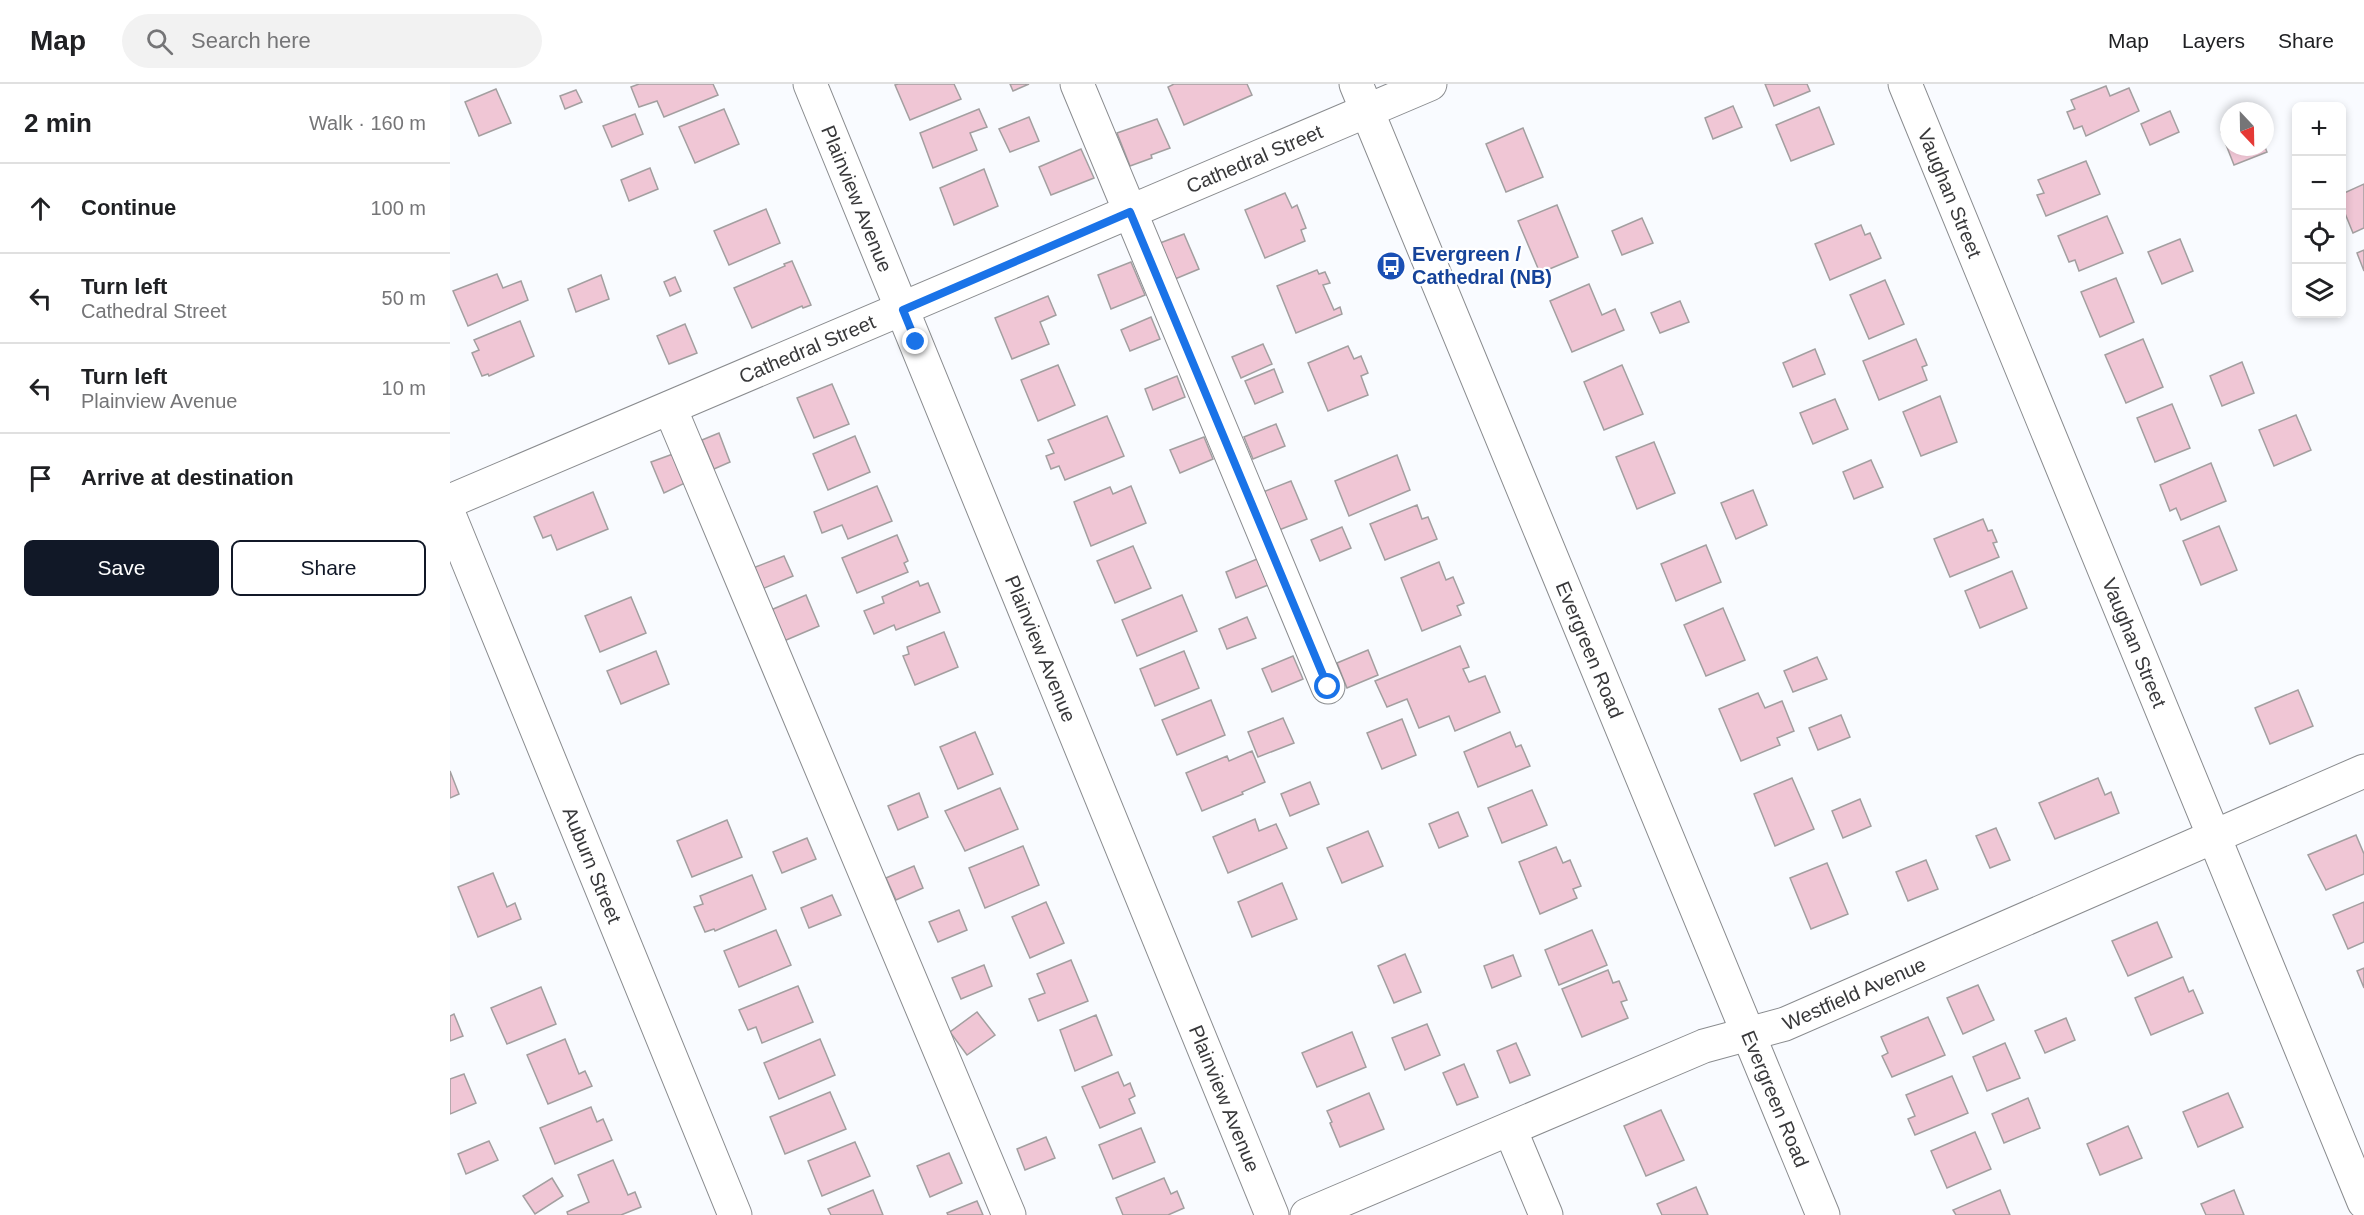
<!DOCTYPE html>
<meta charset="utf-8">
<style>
body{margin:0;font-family:Helvetica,sans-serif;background:#f2f2f2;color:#202124}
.controls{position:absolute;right:18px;top:18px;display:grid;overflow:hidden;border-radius:9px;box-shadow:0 3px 9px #0003}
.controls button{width:54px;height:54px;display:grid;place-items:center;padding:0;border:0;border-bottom:2px solid #e0e0e0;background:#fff;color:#202124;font:30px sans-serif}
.compass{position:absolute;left:1770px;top:18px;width:54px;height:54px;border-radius:50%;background:#fff;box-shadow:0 3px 9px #0003;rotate:158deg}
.stop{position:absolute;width:18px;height:18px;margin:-14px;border:4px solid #1a73e8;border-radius:50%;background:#fff}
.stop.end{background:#1a73e8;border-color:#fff;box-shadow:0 2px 6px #0008}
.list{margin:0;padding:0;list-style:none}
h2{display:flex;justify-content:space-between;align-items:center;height:78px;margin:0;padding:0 24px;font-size:26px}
h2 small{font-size:20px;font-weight:400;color:#757577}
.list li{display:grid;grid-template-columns:39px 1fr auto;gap:18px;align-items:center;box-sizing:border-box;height:90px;padding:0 24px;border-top:2px solid #e0e0e0}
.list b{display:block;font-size:22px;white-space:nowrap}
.list p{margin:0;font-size:20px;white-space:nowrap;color:#757577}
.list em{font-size:20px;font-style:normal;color:#757577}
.actions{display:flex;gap:12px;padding:18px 24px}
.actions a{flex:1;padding:14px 0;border:2px solid #111827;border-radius:9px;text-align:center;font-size:21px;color:#111827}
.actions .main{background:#111827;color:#fff}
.icon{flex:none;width:33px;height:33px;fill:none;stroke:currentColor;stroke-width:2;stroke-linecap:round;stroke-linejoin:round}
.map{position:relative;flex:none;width:1914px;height:1131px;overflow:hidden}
header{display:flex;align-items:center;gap:36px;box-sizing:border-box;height:84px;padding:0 30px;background:#fff;border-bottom:2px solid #e0e0e0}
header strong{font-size:28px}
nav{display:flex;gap:33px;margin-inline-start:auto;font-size:21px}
.search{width:420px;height:54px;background:#f2f2f2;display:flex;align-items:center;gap:15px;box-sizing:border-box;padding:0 21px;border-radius:33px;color:#757577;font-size:22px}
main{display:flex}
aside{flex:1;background:#fff}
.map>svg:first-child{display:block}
.building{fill:#f0c6d5;stroke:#a39fa0;stroke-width:1.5}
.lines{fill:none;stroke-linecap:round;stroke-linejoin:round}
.minor-casing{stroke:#8a8c8f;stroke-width:35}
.minor{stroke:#fff;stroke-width:33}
.route{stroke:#1a73e8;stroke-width:8}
.labels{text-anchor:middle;stroke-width:4.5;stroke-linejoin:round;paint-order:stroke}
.street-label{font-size:20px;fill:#38383a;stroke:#fff}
.transit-label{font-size:20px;font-weight:bold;fill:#164399;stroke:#fff;text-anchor:start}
</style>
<header>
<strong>Map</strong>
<div class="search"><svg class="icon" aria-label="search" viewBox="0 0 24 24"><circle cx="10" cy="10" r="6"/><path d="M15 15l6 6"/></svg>Search here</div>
<nav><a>Map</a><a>Layers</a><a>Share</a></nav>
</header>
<main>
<aside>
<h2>2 min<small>Walk · 160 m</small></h2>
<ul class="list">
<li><svg class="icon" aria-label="ahead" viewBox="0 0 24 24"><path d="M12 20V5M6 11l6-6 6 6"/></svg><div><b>Continue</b></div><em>100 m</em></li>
<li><svg class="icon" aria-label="left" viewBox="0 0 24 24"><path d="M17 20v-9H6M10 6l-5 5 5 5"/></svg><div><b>Turn left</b><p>Cathedral Street</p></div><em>50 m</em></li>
<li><svg class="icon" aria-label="left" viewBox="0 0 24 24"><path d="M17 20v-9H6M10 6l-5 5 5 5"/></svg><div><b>Turn left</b><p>Plainview Avenue</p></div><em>10 m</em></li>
<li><svg class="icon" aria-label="arrive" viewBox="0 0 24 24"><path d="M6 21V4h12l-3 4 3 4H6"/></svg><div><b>Arrive at destination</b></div></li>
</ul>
<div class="actions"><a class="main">Save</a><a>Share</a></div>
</aside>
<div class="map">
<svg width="1914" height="1131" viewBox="0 0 1914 1131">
<rect width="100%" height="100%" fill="#f9fbff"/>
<g class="building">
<path d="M189,0H263L268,11L214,33L207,17L189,23L181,3Z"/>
<path d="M448,0H504L511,15L460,36L445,1Z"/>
<path d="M560,0H579L563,7Z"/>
<path d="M724,0H797L802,11L734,41L718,3Z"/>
<path d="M1315,0H1357L1360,7L1324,22Z"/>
<path d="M1656,2L1660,12L1679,4L1689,27L1636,52L1632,42L1624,45L1617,28L1625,25L1621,16Z"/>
<path d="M46,5L61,39L29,52L15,18Z"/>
<path d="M126,6L132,18L115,25L110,12Z"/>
<path d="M1283,22L1292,43L1263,55L1255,34Z"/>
<path d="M1369,23L1384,60L1341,77L1326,41Z"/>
<path d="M274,25L289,60L245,79L229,43Z"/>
<path d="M529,25L537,43L520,49L527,66L483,84L470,49Z"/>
<path d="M1720,27L1729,48L1700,61L1691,40Z"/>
<path d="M185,30L193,50L162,63L153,42Z"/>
<path d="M579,33L589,57L560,68L549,45Z"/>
<path d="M707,35L720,64L701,71L702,74L680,82L667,49Z"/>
<path d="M1073,44L1093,93L1056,108L1036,60Z"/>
<path d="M1779,45V63H1815L1817,68L1784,81L1771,48Z"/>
<path d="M631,65L644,94L601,111L589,83Z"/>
<path d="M1636,77L1650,110L1596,132L1587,111L1594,109L1588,96Z"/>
<path d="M200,84L208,105L179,117L171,96Z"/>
<path d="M534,85L548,122L504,141L490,104Z"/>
<path d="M1914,100V144L1903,149L1892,122V110Z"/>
<path d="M835,109L842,124L847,121L856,144L851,146L855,157L815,174L795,126Z"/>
<path d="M1107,121L1128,173L1090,189L1068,137Z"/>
<path d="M316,125L330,159L279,181L264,147Z"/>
<path d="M1657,132L1673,169L1629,187L1625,176L1619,178L1608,152Z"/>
<path d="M1192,134L1203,159L1172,171L1162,147Z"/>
<path d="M1411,141L1415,151L1420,149L1431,174L1380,196L1365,160Z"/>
<path d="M734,150L749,185L725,195L710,159Z"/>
<path d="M1730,155L1743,187L1712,200L1698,168Z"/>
<path d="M1914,166V187L1907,169Z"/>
<path d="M342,177L361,221L353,224L352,222L302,244L284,204L335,182L334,180Z"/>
<path d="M681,178L695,211L661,225L648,191Z"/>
<path d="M867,186L869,190L875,188L880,199L873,201L884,226L890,223L892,230L846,249L827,202Z"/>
<path d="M47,190L53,204L71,197L78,216L18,242L3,207Z"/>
<path d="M151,191L159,215L126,228L118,205Z"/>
<path d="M225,193L231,207L220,212L214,198Z"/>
<path d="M1666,194L1684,238L1650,253L1631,208Z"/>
<path d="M1435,196L1454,240L1419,255L1400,211Z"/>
<path d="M1139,200L1152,231L1165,225L1174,246L1122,268L1100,217Z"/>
<path d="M598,212L606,231L590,238L599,260L562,275L545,234Z"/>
<path d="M1230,217L1239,238L1210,249L1201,229Z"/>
<path d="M701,233L710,255L680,267L671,246Z"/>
<path d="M70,237L84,272L39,292L38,290L32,292L22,269L29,266L24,256Z"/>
<path d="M235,240L247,269L219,280L207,252Z"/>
<path d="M1466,255L1477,281L1472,283L1477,296L1429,316L1413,277Z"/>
<path d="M1693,255L1713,303L1676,319L1655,271Z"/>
<path d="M813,260L822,280L791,294L782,273Z"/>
<path d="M898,262L904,275L911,272L918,289L911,292L918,311L878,327L858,279Z"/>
<path d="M1365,265L1375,290L1343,303L1333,279Z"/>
<path d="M1792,278L1804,309L1772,322L1760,292Z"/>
<path d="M608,281L625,321L588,337L571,296Z"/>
<path d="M1172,281L1193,330L1154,346L1134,298Z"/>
<path d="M824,285L833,308L805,320L795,297Z"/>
<path d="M727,292L735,313L703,326L695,305Z"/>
<path d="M382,300L399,340L364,354L347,314Z"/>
<path d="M1490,312L1507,358L1471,372L1453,328Z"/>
<path d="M1385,315L1398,345L1363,360L1350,329Z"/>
<path d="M1722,320L1740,364L1705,378L1687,334Z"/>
<path d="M1846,331L1861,366L1824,382L1809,346Z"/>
<path d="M657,332L674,372L615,396L609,382L601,385L596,372L604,369L598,356Z"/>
<path d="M826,340L835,362L803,375L794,353Z"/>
<path d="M269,349L280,378L264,385L252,356Z"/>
<path d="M405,352L420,388L378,406L363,370Z"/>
<path d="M754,353L763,375L730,389L720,366Z"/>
<path d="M1204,358L1225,409L1187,425L1166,373Z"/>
<path d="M223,370L235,399L214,409L201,378Z"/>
<path d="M947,371L960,406L899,432L885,397Z"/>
<path d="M1421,376L1433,403L1404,415L1393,388Z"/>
<path d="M1761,379L1776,417L1731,436L1726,424L1720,427L1710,401Z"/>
<path d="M841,397L857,435L829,446L813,408Z"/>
<path d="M427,402L442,437L398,455L392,441L372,449L364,428Z"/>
<path d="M681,402L696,439L641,462L624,418L660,403L663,410Z"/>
<path d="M1303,406L1317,441L1286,455L1271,419Z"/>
<path d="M143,408L158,445L107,466L101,451L93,454L84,433Z"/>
<path d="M967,421L972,435L978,433L987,455L935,476L920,440Z"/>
<path d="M1533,435L1538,447L1542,446L1547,458L1543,459L1549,473L1500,493L1484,455Z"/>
<path d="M1769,442L1787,486L1751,501L1733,457Z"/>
<path d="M892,443L901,464L870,477L861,456Z"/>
<path d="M447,451L458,477L454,479L458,488L407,509L392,474Z"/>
<path d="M1256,461L1271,498L1226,517L1211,480Z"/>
<path d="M683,462L701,504L665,519L647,477Z"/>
<path d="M334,472L343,492L312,505L303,484Z"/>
<path d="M807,475L818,501L786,514L776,488Z"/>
<path d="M989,478L996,496L1003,493L1014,519L1007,522L1011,531L972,547L951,494Z"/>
<path d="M1562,487L1577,524L1530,544L1515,507Z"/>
<path d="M468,497L470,502L478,499L490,528L446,546L444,541L424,550L414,527L434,519L432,513Z"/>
<path d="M356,511L369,542L334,557L321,526Z"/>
<path d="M732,511L747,547L687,572L672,536Z"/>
<path d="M181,513L196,549L150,568L135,532Z"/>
<path d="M1273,524L1295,576L1256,592L1234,541Z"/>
<path d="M797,533L806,554L777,565L769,545Z"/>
<path d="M494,548L508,583L465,601L453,572L459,570L457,563Z"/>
<path d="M1010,562L1019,583L1013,585L1019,598L1035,592L1050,628L1005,647L999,632L969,644L957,615L937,623L925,597Z"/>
<path d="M918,566L928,591L897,604L887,579Z"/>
<path d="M206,567L219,600L171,620L157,587Z"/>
<path d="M734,567L749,604L705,622L690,585Z"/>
<path d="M843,572L853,595L822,608L812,585Z"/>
<path d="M1367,573L1377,595L1343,608L1334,587Z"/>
<path d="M1848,606L1863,642L1820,660L1805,624Z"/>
<path d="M1308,609L1315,624L1332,617L1344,647L1327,654L1330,661L1291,677L1269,625Z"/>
<path d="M761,616L775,651L727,671L712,636Z"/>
<path d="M1391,631L1400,653L1368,666L1359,644Z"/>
<path d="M833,634L844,659L808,673L798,648Z"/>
<path d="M952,635L966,671L932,685L917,649Z"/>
<path d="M525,648L543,690L508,705L490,663Z"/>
<path d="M1060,648L1066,663L1071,661L1080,682L1028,703L1014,668Z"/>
<path d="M802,667L815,698L792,708L793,710L752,727L736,689L777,672L779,677Z"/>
<path d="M0,687L9,710L0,714Z"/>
<path d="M1342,694L1364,745L1325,762L1304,710Z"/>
<path d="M1648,694L1655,711L1661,708L1669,729L1605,755L1589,719Z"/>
<path d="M860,698L869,720L840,732L831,710Z"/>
<path d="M550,704L568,745L515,767L495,727Z"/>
<path d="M1082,706L1097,741L1052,759L1038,724Z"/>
<path d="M469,709L478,733L448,746L438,722Z"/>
<path d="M1410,715L1421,742L1393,754L1382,727Z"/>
<path d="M1008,728L1018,752L989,764L979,740Z"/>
<path d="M805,735L809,747L826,740L837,764L778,789L763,753Z"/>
<path d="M277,736L292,773L242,793L227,757Z"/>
<path d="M1546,744L1560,776L1540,784L1526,752Z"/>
<path d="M918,747L933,782L892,799L877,764Z"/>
<path d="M1906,751L1914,770V790L1876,806L1858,771Z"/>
<path d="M357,754L366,775L332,789L323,768Z"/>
<path d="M573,762L589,801L535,824L519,784Z"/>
<path d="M1106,763L1113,779L1120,776L1131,802L1123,805L1127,814L1090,830L1069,778Z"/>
<path d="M1476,776L1488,805L1458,817L1446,788Z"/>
<path d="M1377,779L1398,830L1361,845L1340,794Z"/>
<path d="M464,782L473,804L446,816L436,794Z"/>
<path d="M43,789L57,823L65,819L71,835L28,853L8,803Z"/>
<path d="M302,791L316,825L265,847L264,845L255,848L244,823L253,820L250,812Z"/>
<path d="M832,799L847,835L802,853L788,818Z"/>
<path d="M382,811L391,831L359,844L351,824Z"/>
<path d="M596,818L614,859L580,874L562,833Z"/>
<path d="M1914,818V858L1898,865L1883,831Z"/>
<path d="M509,826L517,846L488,858L479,838Z"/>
<path d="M1707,838L1722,873L1678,892L1662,857Z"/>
<path d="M326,846L341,881L289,903L274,867Z"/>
<path d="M1142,846L1157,881L1109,901L1095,866Z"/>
<path d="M955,870L971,908L944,919L928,882Z"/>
<path d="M1063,871L1071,892L1042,904L1034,882Z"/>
<path d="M621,876L638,917L588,937L579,915L595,909L587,890Z"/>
<path d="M534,881L542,902L511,915L502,894Z"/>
<path d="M1914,884V904L1907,887Z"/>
<path d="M1158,886L1163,899L1169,897L1177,916L1171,918L1178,934L1132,953L1112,905Z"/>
<path d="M1733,893L1739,908L1743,906L1753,929L1701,951L1685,914Z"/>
<path d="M1528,901L1544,936L1513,950L1497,914Z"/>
<path d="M348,902L363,938L312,959L306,943L298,946L289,926Z"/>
<path d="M91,903L106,940L57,960L41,924Z"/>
<path d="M527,928L545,951L517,971L500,948Z"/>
<path d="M4,930L13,952L0,957V932Z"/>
<path d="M646,931L662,971L625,987L610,946Z"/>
<path d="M1478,933L1495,971L1442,993L1432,972L1438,969L1431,953Z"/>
<path d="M1616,934L1625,956L1595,969L1585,947Z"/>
<path d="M977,940L990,971L955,986L942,954Z"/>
<path d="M902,948L916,983L867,1003L852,969Z"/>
<path d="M115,955L129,990L135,987L142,1002L98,1020L77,971Z"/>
<path d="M370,955L385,991L329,1015L314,979Z"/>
<path d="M1066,959L1080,991L1060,999L1047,967Z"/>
<path d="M1555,959L1570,994L1537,1007L1523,973Z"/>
<path d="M1014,980L1028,1013L1007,1021L993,989Z"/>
<path d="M668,988L674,1002L680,999L685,1012L679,1015L685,1029L650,1044L632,1003Z"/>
<path d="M14,990L26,1019L0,1030V995Z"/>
<path d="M1502,992L1518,1029L1465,1051L1458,1035L1465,1032L1456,1011Z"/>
<path d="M380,1008L396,1045L335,1070L320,1033Z"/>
<path d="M919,1009L934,1045L890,1063L880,1039L882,1038L877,1027Z"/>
<path d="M1778,1009L1793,1043L1748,1063L1733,1028Z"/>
<path d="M1578,1014L1590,1044L1554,1059L1542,1030Z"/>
<path d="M141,1023L147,1038L153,1035L162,1056L105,1080L90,1044Z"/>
<path d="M1211,1026L1234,1076L1196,1092L1174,1042Z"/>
<path d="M1678,1042L1692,1074L1650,1091L1637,1060Z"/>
<path d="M691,1044L705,1078L663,1095L649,1061Z"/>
<path d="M1525,1048L1541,1085L1497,1104L1481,1067Z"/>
<path d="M596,1053L605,1074L575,1086L567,1065Z"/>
<path d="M39,1057L48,1076L16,1090L8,1070Z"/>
<path d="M405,1058L420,1092L372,1112L358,1077Z"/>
<path d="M499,1069L512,1099L480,1113L467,1082Z"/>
<path d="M163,1076L178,1111L185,1108L191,1123L171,1131H118L117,1128L139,1118L128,1091Z"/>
<path d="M102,1094L113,1112L85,1130L73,1112Z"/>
<path d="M714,1094L721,1110L727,1107L734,1124L718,1131H673L666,1114Z"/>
<path d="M1246,1103L1258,1131H1212L1207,1120Z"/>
<path d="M423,1106L433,1131H381L378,1125Z"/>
<path d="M1550,1106L1560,1131H1506L1503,1126Z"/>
<path d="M1784,1106L1794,1131H1756L1751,1120Z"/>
<path d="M527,1117L533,1131H498L497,1129Z"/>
</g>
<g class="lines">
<g class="minor-casing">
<g id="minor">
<path id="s1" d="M360,0L822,1131"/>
<path d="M627,0L878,603"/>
<path id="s2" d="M906,0L1373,1131"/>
<path id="s3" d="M1455,0L1914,1118"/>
<path d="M220,324L559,1131"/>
<path id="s4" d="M0,417L980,0"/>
<path id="s5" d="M0,433L285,1131"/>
<path d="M1060,1045L1096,1131"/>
<path id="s6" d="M857,1131L1254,962L1335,940L1914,687"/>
</g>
</g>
<use href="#minor" class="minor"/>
</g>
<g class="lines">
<path class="route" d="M466,258L453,226L680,128L878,603"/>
</g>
<defs>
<g id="bus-disc" transform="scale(1.5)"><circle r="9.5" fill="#1a4fb4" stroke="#fff"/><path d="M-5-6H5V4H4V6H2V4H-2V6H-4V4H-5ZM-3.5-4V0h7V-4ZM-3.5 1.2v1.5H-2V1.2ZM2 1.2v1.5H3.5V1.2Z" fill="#fff"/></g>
</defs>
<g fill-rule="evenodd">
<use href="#bus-disc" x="941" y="182"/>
</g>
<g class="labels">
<g class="street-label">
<text dy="7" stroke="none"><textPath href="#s4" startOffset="874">Cathedral Street</textPath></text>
<text dy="7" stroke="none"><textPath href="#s3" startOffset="118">Vaughan Street</textPath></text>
<text dy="7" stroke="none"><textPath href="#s1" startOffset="124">Plainview Avenue</textPath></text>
<text dy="7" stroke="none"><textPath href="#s4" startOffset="388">Cathedral Street</textPath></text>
<text dy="7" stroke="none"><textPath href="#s3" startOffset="604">Vaughan Street</textPath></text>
<text dy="7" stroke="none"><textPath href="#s1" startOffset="610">Plainview Avenue</textPath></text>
<text dy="7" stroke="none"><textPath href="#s2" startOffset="612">Evergreen Road</textPath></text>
<text dy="7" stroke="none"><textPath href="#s5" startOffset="376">Auburn Street</textPath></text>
<text dy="7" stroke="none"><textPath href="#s6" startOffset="591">Westfield Avenue</textPath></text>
<text dy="7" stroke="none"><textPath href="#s1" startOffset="1096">Plainview Avenue</textPath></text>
<text dy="7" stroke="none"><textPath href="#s2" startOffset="1098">Evergreen Road</textPath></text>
</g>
<g class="transit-label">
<text x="962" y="177">Evergreen /<tspan x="962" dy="23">Cathedral (NB)</tspan></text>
</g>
</g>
</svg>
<div class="controls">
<button>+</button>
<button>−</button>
<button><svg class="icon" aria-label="locate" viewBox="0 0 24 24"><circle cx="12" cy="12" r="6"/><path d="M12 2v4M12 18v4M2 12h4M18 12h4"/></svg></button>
<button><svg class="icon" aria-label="layers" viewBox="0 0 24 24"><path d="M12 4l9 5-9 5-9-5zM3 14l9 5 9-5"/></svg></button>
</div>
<svg class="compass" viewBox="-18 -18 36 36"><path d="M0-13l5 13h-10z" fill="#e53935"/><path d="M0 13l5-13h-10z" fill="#757577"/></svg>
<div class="stop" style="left:878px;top:603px"></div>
<div class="stop end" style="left:466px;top:258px"></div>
</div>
</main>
